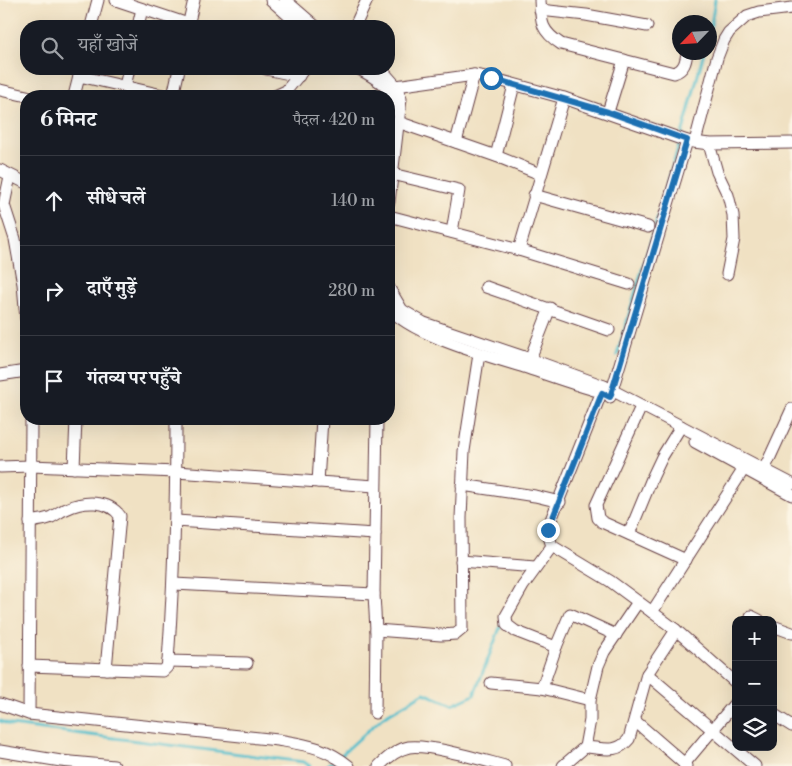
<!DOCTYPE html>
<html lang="hi">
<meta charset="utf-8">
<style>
body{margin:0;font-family:"Libre Bodoni","Noto Serif Devanagari",serif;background:#20242c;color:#f1f3f6}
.controls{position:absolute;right:15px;bottom:15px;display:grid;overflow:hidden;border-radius:10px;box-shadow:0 5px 20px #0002}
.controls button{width:45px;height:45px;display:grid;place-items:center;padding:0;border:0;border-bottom:1px solid #363941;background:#171b24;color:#f1f3f6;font:25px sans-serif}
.compass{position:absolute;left:672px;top:15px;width:45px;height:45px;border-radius:50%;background:#171b24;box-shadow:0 5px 20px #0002;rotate:245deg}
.stop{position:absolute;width:15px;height:15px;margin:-11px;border:4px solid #1f6fb2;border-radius:50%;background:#fff}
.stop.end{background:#1f6fb2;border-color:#fff;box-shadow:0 1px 5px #0008}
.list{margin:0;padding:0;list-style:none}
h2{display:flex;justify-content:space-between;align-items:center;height:65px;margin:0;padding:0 20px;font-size:21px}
h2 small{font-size:16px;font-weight:400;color:#9ea1a6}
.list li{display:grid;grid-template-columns:32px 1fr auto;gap:15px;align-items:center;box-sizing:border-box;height:90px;padding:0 20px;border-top:1px solid #363941}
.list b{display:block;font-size:19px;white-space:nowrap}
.list em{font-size:16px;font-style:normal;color:#9ea1a6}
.icon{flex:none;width:28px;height:28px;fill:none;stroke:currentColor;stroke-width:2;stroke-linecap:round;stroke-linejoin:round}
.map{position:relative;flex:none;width:792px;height:766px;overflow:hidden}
.search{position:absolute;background:#171b24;box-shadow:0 5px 20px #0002;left:20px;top:20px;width:375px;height:55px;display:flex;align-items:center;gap:12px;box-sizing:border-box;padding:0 18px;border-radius:20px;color:#9ea1a6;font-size:19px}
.panel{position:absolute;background:#171b24;box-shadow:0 5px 20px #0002;left:20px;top:90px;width:375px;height:335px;border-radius:20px}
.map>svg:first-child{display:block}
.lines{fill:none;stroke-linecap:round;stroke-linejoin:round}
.stream{stroke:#51becc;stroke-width:3}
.minor-casing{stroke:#633c42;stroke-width:13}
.minor{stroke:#fff;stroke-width:11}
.route{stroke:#1f6fb2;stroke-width:6}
</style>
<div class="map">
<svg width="792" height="766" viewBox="0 0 792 766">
<rect width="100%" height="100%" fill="#fcf5e5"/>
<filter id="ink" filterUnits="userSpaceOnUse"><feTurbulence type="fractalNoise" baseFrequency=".02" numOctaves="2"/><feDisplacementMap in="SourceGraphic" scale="10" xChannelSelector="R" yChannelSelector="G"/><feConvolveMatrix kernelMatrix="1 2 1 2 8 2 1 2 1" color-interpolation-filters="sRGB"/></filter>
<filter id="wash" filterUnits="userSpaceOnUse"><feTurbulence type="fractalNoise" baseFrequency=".0096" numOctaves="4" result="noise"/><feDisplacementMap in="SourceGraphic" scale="20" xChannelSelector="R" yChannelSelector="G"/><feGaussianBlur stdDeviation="1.12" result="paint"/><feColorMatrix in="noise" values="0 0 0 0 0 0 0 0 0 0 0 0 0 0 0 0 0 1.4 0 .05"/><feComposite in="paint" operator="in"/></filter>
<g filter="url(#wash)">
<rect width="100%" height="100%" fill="#f0e1c3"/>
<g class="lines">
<g class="stream">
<path d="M710,31L715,0"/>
<path d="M617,355L685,124L704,52"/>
<path d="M0,721L11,725L304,762L310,766"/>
<path d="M340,756L383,717L424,693L452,705L474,695L501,625"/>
<path d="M328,766L335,760"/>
</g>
</g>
</g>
<g filter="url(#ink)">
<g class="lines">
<g class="minor-casing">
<g id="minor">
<path d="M116,0L188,24"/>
<path d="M271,0L300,26"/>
<path d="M285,0L315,26"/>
<path d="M540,0C541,23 541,31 561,44L674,73C684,70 686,62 687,52"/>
<path d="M540,10L586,15L647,26"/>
<path d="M91,26L98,0"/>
<path d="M138,26L142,9"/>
<path d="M188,26L194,0"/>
<path d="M355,26L367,0"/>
<path d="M266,69L299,76"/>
<path d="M359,69C375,78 396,88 393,110"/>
<path d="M381,69L396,86L401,99L389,202"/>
<path d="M79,76L167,96"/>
<path d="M125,86L129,69"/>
<path d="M396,86L474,75L491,78L564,98L687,141L709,144L792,143"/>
<path d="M0,90L27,96"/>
<path d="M74,96L81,69"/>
<path d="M173,96L179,69"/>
<path d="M275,96L286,91L304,69"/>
<path d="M564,98L519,250L629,284"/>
<path d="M608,112L624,60"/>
<path d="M398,122L496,156L540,174"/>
<path d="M456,142L474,75"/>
<path d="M695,142L717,58L724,40L729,32L747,16L759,12L792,8"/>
<path d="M709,144L717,172L728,195L733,215L734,239L727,274"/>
<path d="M496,156L514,85"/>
<path d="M0,170L26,183"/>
<path d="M392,174L459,190L452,232"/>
<path d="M10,176L4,205L15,239L23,284L26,319"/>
<path d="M534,195L648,227"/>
<path d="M389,216L519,250"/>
<path d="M486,287L609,330"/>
<path d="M389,288L402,310L424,323L530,359L604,386L792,484"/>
<path d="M389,307C407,334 492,357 524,367C548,375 571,383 594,390"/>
<path d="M530,359L550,308"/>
<path d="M0,375L26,371"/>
<path d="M604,386L547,530L552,546L610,581L652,612L676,630L736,683"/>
<path d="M610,397L687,141"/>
<path d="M639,411L596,505L598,518L602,522L686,560"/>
<path d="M176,419C176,500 174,580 168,661L247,663"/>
<path d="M695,442L792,495"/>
<path d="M0,467L31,466L176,472L375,486"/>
<path d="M74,468L76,419"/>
<path d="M764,470L792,409"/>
<path d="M318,482L322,419"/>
<path d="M462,485L535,496L560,502"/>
<path d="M176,521L375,534"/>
<path d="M30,522C36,521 43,520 49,518C55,516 60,511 66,509C83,501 108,499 120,516L106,669"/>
<path d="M629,534L653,476L662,457L681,426"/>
<path d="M552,546L523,586L506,616L507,625L515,631L556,647"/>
<path d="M461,561L535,567"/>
<path d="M174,584L374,594"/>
<path d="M652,612L747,464"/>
<path d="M751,616L759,620"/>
<path d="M773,626L792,633"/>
<path d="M376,630L441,635L456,634L462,629L461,518L464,451L479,354"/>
<path d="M29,666L163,671L167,667L168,661"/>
<path d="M647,674L755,766"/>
<path d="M491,683L542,688L590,700"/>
<path d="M542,688L556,647L570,614L616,635"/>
<path d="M0,704L29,714L278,740C307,745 325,747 349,766"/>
<path d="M375,713L376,630L374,594L377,419"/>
<path d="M29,714L31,419"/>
<path d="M773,714L792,726"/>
<path d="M635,721L687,766"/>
<path d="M585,747C603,748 617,754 629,739L647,674L676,630"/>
<path d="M0,751L61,761L114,766"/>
<path d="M684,764L736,702"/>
<path d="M379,766C387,758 398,749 409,747C430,744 482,760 505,766"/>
<path d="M563,766L585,747L590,720V700L598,666L604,652L638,602"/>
</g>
</g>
<use href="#minor" class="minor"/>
</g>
</g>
<g class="lines" filter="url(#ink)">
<path class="route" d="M491,78L608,112L687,140L612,391L610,397L602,393L548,530"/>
</g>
</svg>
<div class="controls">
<button>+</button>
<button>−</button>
<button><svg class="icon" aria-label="layers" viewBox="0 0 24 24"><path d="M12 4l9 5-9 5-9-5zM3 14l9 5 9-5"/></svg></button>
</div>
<svg class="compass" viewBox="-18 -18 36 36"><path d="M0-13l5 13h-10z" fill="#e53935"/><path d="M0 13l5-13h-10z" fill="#9ea1a6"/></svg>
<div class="stop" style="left:491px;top:78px"></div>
<div class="stop end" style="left:548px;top:530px"></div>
<div class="search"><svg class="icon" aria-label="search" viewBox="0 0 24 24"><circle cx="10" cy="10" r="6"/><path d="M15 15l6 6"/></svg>यहाँ खोजें</div>
<section class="panel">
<h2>6 मिनट<small>पैदल · 420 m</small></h2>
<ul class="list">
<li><svg class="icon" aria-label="ahead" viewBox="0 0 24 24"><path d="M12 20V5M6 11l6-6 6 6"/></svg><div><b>सीधे चलें</b></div><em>140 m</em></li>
<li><svg class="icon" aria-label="right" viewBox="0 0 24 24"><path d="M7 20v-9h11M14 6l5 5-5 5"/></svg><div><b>दाएँ मुड़ें</b></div><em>280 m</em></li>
<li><svg class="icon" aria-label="arrive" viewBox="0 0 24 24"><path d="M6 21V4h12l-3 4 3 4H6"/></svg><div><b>गंतव्य पर पहुँचे</b></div></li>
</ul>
</section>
</div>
